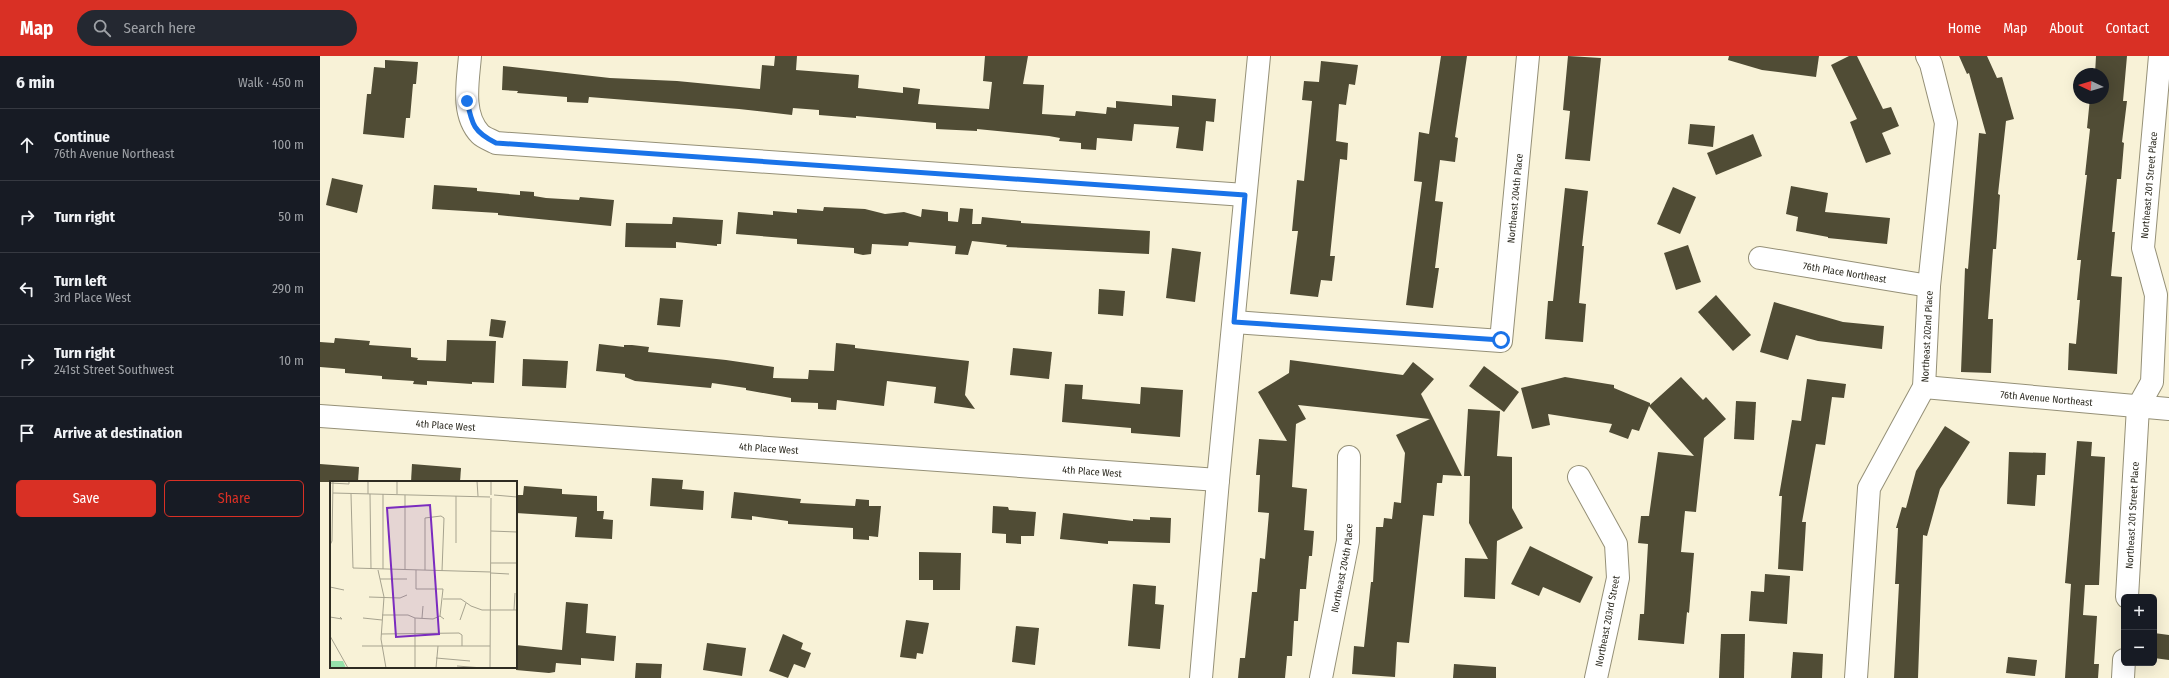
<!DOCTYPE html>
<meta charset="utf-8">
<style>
body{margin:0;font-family:"Fira Sans Condensed",sans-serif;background:#242831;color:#f1f3f6}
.controls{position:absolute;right:12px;bottom:12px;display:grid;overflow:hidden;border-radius:6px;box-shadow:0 4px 16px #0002}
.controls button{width:36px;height:36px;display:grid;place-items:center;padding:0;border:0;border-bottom:1px solid #363941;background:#171b24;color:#f1f3f6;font:20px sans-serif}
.compass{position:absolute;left:1753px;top:12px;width:36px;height:36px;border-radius:50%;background:#171b24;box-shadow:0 4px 16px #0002;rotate:274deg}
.stop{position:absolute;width:12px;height:12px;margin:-9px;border:3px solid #1a73e8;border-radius:50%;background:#fff}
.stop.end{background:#1a73e8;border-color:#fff;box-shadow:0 1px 4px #0008}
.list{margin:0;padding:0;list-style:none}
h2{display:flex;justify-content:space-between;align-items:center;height:52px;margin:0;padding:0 16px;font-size:17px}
h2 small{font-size:13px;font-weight:400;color:#9ea1a6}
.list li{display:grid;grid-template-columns:26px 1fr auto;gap:12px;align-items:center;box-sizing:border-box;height:72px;padding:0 16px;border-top:1px solid #363941}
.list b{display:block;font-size:15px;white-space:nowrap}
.list p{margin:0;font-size:13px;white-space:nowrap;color:#9ea1a6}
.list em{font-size:13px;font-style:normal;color:#9ea1a6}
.actions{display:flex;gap:8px;padding:12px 16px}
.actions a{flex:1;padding:9px 0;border:1px solid #d93025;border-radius:6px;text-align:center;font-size:14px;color:#d93025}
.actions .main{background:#d93025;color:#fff}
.icon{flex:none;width:22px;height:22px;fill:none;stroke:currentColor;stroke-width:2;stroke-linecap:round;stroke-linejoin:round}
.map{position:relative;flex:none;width:1849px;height:622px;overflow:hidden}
header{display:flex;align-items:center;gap:24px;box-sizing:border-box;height:56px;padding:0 20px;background:#d93025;color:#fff}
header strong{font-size:19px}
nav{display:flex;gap:22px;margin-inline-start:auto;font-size:14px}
.search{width:280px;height:36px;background:#242831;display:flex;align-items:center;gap:10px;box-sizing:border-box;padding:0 14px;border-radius:22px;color:#9ea1a6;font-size:15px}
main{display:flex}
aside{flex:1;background:#171b24}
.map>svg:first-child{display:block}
.building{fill:#504c35}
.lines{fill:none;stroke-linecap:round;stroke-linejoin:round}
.minor-casing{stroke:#959077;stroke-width:24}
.minor{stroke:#fff;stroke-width:22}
.route{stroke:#1a73e8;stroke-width:5}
.labels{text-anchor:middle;stroke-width:4;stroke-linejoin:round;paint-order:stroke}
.street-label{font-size:10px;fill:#2e2c22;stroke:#fff}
.inset-road{fill:none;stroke:#a7a38f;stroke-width:1}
.view{fill:#7b2cbf;fill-opacity:0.15;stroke:#7b2cbf;stroke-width:2}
.inset-edge{fill:none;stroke:#2e2c22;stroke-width:2}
</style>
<header>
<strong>Map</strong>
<div class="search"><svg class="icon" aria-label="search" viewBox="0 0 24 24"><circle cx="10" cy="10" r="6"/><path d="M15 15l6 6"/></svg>Search here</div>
<nav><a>Home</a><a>Map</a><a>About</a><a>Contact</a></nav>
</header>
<main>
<aside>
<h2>6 min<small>Walk · 450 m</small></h2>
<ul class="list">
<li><svg class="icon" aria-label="ahead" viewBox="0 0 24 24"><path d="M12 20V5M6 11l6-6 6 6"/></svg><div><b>Continue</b><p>76th Avenue Northeast</p></div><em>100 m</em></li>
<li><svg class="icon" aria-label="right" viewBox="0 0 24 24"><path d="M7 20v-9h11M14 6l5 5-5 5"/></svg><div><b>Turn right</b></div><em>50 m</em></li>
<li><svg class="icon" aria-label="left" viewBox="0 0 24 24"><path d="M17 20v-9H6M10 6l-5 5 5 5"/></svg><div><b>Turn left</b><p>3rd Place West</p></div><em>290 m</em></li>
<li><svg class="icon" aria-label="right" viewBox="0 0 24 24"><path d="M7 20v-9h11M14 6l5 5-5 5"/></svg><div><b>Turn right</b><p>241st Street Southwest</p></div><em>10 m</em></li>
<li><svg class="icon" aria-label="arrive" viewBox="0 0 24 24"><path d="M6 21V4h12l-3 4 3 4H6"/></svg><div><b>Arrive at destination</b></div></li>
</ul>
<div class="actions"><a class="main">Save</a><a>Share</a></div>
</aside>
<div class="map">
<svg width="1849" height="622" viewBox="0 0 1849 622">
<rect width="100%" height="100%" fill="#f8f2d7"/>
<g class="building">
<path d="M455,0H477L476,14L539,19L538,32L583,37V31L600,33L598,48L669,53L672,26L663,25L665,0H708L703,28L724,29L722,58L755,60L756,55L786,58L787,51L796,52V45L852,50V39L896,43L894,66L886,65L883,95L856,92L859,71L814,68L812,85L777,82L776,94L761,93V87L739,85L740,82L729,80L657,73V75L616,73V67L536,60V62L499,59V54L473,52L472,59L419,53L269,41L268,47L247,46V41L197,37L198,35L182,34L183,10L290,22L357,25L440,33L442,9L454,10Z"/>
<path d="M1121,0H1147L1135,81L1138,82L1135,106L1120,104L1115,145L1123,146L1115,212H1119L1113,252L1086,249L1102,126L1094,125L1099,76L1109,78Z"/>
<path d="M1248,0L1281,2L1270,105L1245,103L1250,55L1243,54Z"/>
<path d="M1409,0H1499L1496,21L1442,14L1408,4Z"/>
<path d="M1529,0H1537L1563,53L1571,51L1579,70L1562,77L1571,98L1546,107L1530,66L1537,63L1511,9Z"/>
<path d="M1639,0H1667L1677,22L1682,21L1694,63L1686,65L1678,138L1680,139L1676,193H1673L1668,263H1673L1671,317L1641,316L1645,212L1648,213L1659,77L1666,78L1649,17L1647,18Z"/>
<path d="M1776,0H1807L1803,45H1807L1802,86L1804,87L1801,123H1797L1792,176H1795L1791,220L1802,221L1797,318L1748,314L1749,287L1756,288L1760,244H1757L1761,204H1757L1767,119H1765L1770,73L1767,72L1770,42H1783V18H1775Z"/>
<path d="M65,4L98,6L96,28H93L90,62H86L84,82L43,78L47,38H51L54,11L65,12Z"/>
<path d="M1001,5L1038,9L1035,29L1029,28L1026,49L1019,48L1016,85L1028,87L1027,104L1020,103L1010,200H1015L1012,225L1001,224L998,241L970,238L978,175H972L977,124L984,125L992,45L982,44L984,25L999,26Z"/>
<path d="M1370,68L1395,70L1393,91L1368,88Z"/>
<path d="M1433,78L1442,100L1396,119L1387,97Z"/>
<path d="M12,122L43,129L37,157L6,149Z"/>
<path d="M114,129L157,132V135L200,139V135L214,136V140L226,142L259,144L260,141L294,144L291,170L178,159V157L112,153Z"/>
<path d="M1471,130L1508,137L1505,156L1570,162L1567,188L1508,182V181L1476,175L1478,161L1466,158Z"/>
<path d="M1353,131L1376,141L1360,178L1337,168Z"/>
<path d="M1245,132L1268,135L1262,190H1264L1259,247L1266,248L1263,286L1225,283L1228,245H1233Z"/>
<path d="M504,151L545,153L565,158L584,156L601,161L602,153L628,156V165L638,166L640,152L653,153L652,168H661L662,161L701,165V167L830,175L829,198L686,191L687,189L652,185L648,199L635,198L636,190L589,186L588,190L552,188L551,198L543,199L534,197V192L477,188V183L416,178L418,156L453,159V155L477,157V153L503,155Z"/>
<path d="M353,161L403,164L401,188H397V190L356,186V192L305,191L306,167L352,168Z"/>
<path d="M1368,189L1381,226L1356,234L1344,197Z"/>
<path d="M852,192L881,196L875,246L846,242Z"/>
<path d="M779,233L805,235L803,260L778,258Z"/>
<path d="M1396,239L1431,279L1413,295L1378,256Z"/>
<path d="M340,242L363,244L360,271L337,269Z"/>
<path d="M1454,246L1523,266L1564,270L1562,293L1498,285L1476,279L1468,304L1440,296Z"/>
<path d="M171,263L186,265L183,282L169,280Z"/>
<path d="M15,282L50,285L49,289L91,292V301L98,302L97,304L126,305L127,284L176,285L174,327L152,326V328L107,325V329L93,328L94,325L62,323V320L25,317V313L0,311V286L14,287Z"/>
<path d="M516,287L535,289V292L649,305L645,339L655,353L614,347L616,331L567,325L564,350L517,344L516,354L498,353V347L471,346V342L426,334V332L392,327L391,332L315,325L305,321V318L276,315L279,288L304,291V289H312L329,291L328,296L406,304L454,311L453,322L488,323L489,314L514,315Z"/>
<path d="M693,292L732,296L729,323L690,319Z"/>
<path d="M203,303L248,305L246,332L202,330Z"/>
<path d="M970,304L1083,319L1093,306L1114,323L1101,338L1142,420L1123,419L1122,427H1117L1114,460L1103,459L1089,587L1077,586L1075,621L1032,618L1034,590L1044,591L1051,526H1053L1056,471H1063L1064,462L1072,463L1074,446L1081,447L1085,397L1076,379L1110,363L978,349L986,363L976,368L972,431L987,433L984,474L994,475L992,500H989L986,533H980L978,565H974L972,600H967L965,622H918L920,602H925L932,536H937L940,502L945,503L949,457L938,456L940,419H936L939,383L967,385L938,336L969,317Z"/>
<path d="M1164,310L1199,336L1184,356L1149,330Z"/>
<path d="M1245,321L1294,329V332L1330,347V349L1361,321L1383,344L1386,341L1406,363L1384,382L1376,456L1365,455L1361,496L1374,497L1369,557L1367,556L1364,588L1318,584L1320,558H1324L1328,488L1318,487L1321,460H1329L1338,396L1374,400L1329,350L1319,375L1312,373L1308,383L1289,376L1292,368L1228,358L1230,369L1212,373L1201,332Z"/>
<path d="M1487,323L1526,328L1524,342L1512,341L1505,389L1496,388L1482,466H1486L1483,515L1458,513L1462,440H1459L1472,364L1481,365Z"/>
<path d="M745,328L763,329L762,343L820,348L821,331L863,334L860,381L811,377V372L742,366Z"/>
<path d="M1416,345L1436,346L1434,384L1414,383Z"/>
<path d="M1148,353L1180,355L1177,400L1192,401V452L1203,472L1177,485L1175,543L1144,541L1145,502L1168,503L1149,467L1150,420H1144Z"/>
<path d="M1625,370L1650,386L1620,433L1607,480L1603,479L1598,622H1574L1579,528H1575L1578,472H1576L1582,451L1586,452L1596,415Z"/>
<path d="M1757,385L1772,386L1771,400L1785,401L1779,529H1765L1763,559L1777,560L1774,608H1779L1778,622H1745L1751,528L1745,527Z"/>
<path d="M1689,396L1726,397L1725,419H1717L1715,450L1687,448Z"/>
<path d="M0,408L39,411L38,426H0Z"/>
<path d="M92,408L141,412L140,426H91Z"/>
<path d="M332,422L363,424L362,433L384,435L383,454L330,450Z"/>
<path d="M204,430L242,433V438L277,440V455H284L283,463L293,464L292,483L255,481L257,461L196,457V439H203Z"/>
<path d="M414,436L481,443L480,447L535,450L536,443L549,444V450H561L558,481L549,480V484L533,483V472L468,468V465L432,460V464L411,462Z"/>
<path d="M673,450L688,451L689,454L716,456L714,480H701V488L686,487V478L672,477Z"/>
<path d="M743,457L813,465V463L830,464V461L851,462L850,487L788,485V488L740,483Z"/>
<path d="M1210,490L1273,521L1260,547L1223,531L1219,540L1191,528Z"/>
<path d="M599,496L641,497L640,534H613V524H599Z"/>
<path d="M1445,518L1470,520L1467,568L1429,565L1431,535L1444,536Z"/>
<path d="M813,528L836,530L835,548L844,549L840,593L808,590Z"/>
<path d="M246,546L268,548L266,577L296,580L294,605L261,602V609L236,607L235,616L229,617L196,614V589L242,594Z"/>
<path d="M586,564L609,567L603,598L597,597L596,603L580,601Z"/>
<path d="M696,570L719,572L715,609L692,606Z"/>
<path d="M1834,577L1849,579V604L1834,602Z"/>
<path d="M463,578L483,587L481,593L491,597L485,612L474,608L468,622L449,615Z"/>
<path d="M1401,578H1425L1424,622H1399Z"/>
<path d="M387,587L426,592L422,620L383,614Z"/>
<path d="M1473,596L1503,598L1502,622H1471Z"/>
<path d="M1688,601L1717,604L1715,620L1686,617Z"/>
<path d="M316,607L342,608L341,622H315Z"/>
<path d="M1134,608L1176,611V622H1133Z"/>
</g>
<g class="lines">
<g class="minor-casing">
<g id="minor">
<path d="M150,0C148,25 141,58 160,78C164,82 171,84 176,87L925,139"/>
<path id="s1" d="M1440,202L1609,230"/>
<path id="s2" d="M914,266L1181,285L1208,0"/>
<path id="s3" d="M1604,331L1849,353"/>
<path id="s4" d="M0,360L898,424"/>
<path d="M1259,421L1296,488L1298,522L1276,622"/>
<path id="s5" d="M1807,541L1818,351L1832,326L1836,239L1823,192L1840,0"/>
<path d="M881,622L898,424L939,0"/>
<path id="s6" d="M1001,622L1028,485L1029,401"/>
<path id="s7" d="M1536,622L1549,432L1604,331L1609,230L1626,67L1611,8L1607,0"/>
<path d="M1803,622L1804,604"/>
</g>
</g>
<use href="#minor" class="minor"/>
</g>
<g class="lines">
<path class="route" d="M147,45C152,69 154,76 176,87L925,139L914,266L1181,284"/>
</g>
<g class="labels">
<g class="street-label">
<text dy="4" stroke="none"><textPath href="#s5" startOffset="418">Northeast 201 Street Place</textPath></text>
<text dy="4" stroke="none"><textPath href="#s2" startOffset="411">Northeast 204th Place</textPath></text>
<text dy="4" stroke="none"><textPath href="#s1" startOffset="86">76th Place Northeast</textPath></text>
<text dy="4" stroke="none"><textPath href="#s7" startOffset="356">Northeast 202nd Place</textPath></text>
<text dy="4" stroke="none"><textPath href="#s3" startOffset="123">76th Avenue Northeast</textPath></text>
<text dy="4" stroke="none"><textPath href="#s4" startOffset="126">4th Place West</textPath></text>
<text dy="4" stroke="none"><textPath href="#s4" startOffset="450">4th Place West</textPath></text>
<text dy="4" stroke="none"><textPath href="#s4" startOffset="774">4th Place West</textPath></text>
<text dy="4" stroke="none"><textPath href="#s5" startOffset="82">Northeast 201 Street Place</textPath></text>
<text dy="4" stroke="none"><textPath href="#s6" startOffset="112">Northeast 204th Place</textPath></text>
<text transform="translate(1287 565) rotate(-79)" y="4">Northeast 203rd Street</text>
</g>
</g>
<g transform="translate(10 425)">
<rect width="187" height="187" fill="#f8f2d7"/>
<path d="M0,180H13L16,187H0Z" fill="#96e2aa"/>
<path class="inset-road" d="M67,0V13M147,0L148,15M0,2L19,3V0M3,12L160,16M21,13L23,87L161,91M38,13V0M40,13L41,88M53,13V88M161,14V0M164,14L187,16M126,15V62M161,50L187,51M0,64L2,60L3,0M161,82H187M48,89L54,116L51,158L56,187M75,89V14M86,89V108H113L110,135M95,89V37L111,35L114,37L112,90M161,92L179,93M50,98H77M0,106L14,109M39,116L70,117L77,114M113,118H131L141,125L152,129H187M184,129L185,112M52,134H78L85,137L103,138L110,135L114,138M0,136L12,138L10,136M33,137L52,139M92,137L93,125M130,139L136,122M51,153L129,152L132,154V165M0,155L18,187M32,165H160M106,177L140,180M127,185L153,187M85,187V137M106,187L108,165M160,187L161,17"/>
<path class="view" d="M100,24L109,153L66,156L57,27Z"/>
<rect width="187" height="187" class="inset-edge"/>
</g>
</svg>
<div class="controls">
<button>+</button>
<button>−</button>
</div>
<svg class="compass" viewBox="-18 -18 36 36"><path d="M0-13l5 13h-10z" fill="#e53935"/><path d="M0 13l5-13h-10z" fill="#9ea1a6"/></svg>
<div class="stop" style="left:1181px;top:284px"></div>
<div class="stop end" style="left:147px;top:45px"></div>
</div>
</main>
